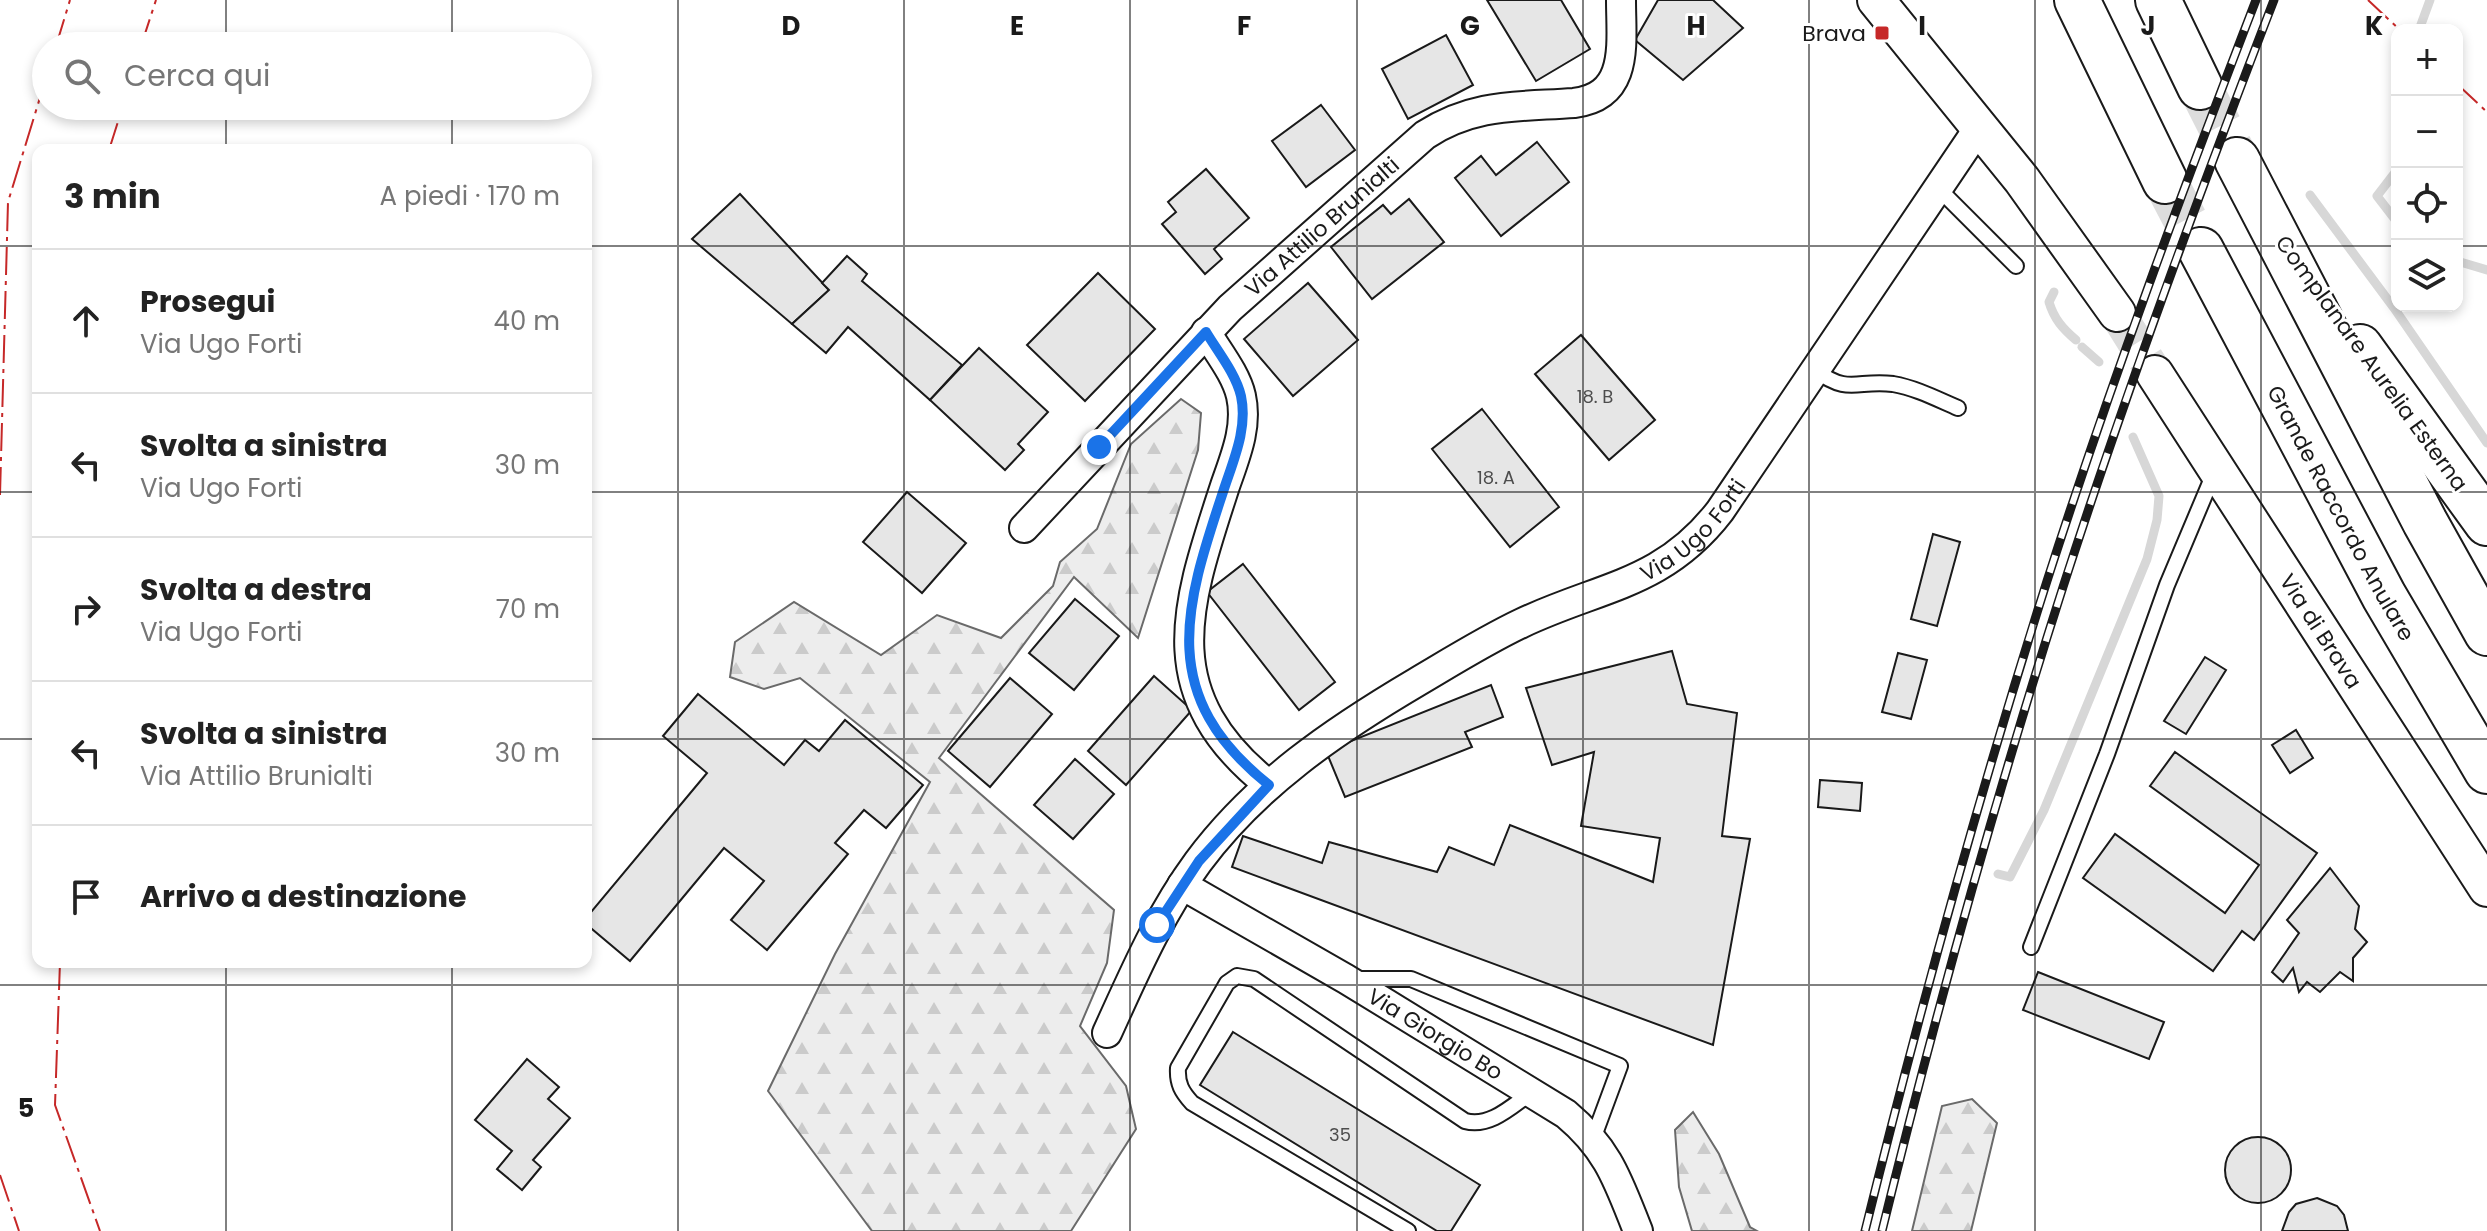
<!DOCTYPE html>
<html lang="it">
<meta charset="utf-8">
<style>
body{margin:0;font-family:Poppins,sans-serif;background:#f2f2f2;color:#222}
.controls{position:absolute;right:24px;top:24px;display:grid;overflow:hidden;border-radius:16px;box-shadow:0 4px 12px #0003}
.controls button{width:72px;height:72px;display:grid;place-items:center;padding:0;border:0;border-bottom:2px solid #e0e0e0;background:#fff;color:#222;font:40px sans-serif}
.stop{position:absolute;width:24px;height:24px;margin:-18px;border:6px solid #1a73e8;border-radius:50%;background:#fff}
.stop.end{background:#1a73e8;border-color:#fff;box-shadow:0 2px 8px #0008}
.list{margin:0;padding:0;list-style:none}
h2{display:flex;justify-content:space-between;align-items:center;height:104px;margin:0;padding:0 32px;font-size:34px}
h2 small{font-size:26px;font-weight:400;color:#767676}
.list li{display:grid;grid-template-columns:52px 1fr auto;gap:24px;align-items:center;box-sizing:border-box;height:144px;padding:0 32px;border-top:2px solid #e0e0e0}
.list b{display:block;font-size:30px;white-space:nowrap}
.list p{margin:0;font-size:26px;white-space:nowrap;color:#767676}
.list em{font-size:26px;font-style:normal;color:#767676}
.icon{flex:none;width:44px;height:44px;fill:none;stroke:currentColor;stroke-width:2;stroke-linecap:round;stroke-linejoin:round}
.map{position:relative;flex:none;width:2487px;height:1231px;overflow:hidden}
.search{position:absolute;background:#fff;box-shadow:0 4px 12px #0003;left:32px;top:32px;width:560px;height:88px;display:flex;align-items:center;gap:20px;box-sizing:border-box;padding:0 28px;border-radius:44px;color:#767676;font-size:30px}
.panel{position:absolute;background:#fff;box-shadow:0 4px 12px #0003;left:32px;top:144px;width:560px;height:824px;border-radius:16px}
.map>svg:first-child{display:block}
.forest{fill:url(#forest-firs);stroke:#6a6a6a;stroke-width:2}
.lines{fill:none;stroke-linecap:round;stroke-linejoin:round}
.stream{stroke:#d7d7d7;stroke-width:9}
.building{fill:#e6e6e6;stroke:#1a1a1a;stroke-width:2}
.tertiary-tunnel{stroke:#ddd;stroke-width:36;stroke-dasharray:36 18;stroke-linecap:butt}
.motorway-tunnel{stroke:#ddd;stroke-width:44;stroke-dasharray:44 22;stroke-linecap:butt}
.service-casing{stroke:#1a1a1a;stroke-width:18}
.minor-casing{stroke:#1a1a1a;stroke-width:32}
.tertiary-casing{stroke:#1a1a1a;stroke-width:40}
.motorway-casing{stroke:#1a1a1a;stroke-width:48}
.service{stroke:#fff;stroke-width:14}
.minor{stroke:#fff;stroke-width:28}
.tertiary{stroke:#fff;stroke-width:36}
.motorway{stroke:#fff;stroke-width:44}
.rail-casing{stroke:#1a1a1a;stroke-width:9}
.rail{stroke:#fff;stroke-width:6;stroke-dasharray:18;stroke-linecap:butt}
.power{stroke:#c62828;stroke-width:2;stroke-dasharray:28 6 4 6;stroke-linecap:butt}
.route{stroke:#1a73e8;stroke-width:10}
.grid{fill:none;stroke:#1a1a1a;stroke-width:2;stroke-opacity:0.55}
.poi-dot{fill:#c62828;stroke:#fff;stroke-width:3}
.labels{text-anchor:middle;stroke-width:6;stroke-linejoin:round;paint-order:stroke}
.number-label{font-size:18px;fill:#4d4d4d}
.poi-label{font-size:22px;fill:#1a1a1a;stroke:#fff;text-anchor:end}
.street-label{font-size:22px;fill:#1a1a1a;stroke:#fff}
.grid-label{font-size:26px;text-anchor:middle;font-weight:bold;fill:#1a1a1a;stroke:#fff;stroke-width:6;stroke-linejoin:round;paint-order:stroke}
</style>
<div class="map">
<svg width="2487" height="1231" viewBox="0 0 2487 1231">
<defs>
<pattern id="forest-firs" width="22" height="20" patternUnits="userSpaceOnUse" patternTransform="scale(2)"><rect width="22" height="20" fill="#ededed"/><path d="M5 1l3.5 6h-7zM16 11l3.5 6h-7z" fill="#cbcbcb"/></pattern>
</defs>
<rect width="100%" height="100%" fill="#fff"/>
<g class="forest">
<path d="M1181,399L1201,413L1198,450L1138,638L1074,577L939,758L1114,910L1107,963L1080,1026L1126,1086L1136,1129L1071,1231H872L768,1091L835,954L930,782L800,678L764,689L730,677L735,642L794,602L881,655L937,615L1001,638L1053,586L1060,562L1097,529L1131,444Z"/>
<path d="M1972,1099L1997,1123L1971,1231H1912L1942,1106Z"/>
<path d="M1693,1112L1719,1154L1750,1227L1757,1231H1692L1679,1187L1675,1130Z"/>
</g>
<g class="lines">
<g class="stream">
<path d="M2419,30L2430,0"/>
<path d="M2397,170L2377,196L2397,222"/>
<path d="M2310,195L2394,308L2487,443"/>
<path d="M2457,261L2487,270"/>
<path d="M2054,292L2049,302C2054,319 2063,329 2076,340"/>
<path d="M2082,347L2099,362"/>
<path d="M1998,874L2010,877L2044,810L2147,559L2157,520L2159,496L2133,437"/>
</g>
</g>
<g class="building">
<path d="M1487,0H1561L1590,49L1536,81Z"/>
<path d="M1658,0H1713L1743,28L1683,80L1635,40Z"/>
<path d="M1446,35L1473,85L1408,119L1382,69Z"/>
<path d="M1321,105L1355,150L1306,187L1272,141Z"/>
<path d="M1537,142L1569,182L1501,236L1455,178L1481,156L1496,175Z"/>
<path d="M1206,169L1249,218L1214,249L1222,259L1205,274L1162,224L1176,212L1168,202Z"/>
<path d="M740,194L829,290L792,324L692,239Z"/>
<path d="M1409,199L1444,242L1372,299L1331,247L1383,205L1391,214Z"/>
<path d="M847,256L867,274L862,281L962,365L930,400L848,327L826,353L792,324L829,290L822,283Z"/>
<path d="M1098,273L1155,329L1085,401L1027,345Z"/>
<path d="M1308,283L1358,340L1293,396L1244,339Z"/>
<path d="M1581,335L1655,420L1609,460L1535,374Z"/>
<path d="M979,348L1048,412L1018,444L1024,450L1005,470L930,400Z"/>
<path d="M1482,409L1559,507L1510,547L1432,449Z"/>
<path d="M907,492L966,543L922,593L863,542Z"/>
<path d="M1933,534L1960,542L1937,626L1911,619Z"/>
<path d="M1243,564L1335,682L1299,710L1207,592Z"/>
<path d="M1075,599L1119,636L1074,690L1029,653Z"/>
<path d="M1672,651L1687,704L1737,713L1722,836L1750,839L1713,1045L1232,867L1243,836L1322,863L1329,842L1437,872L1449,847L1494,865L1510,825L1653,882L1660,838L1581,826L1594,752L1552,765L1526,688Z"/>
<path d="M1898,653L1927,660L1911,719L1882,712Z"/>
<path d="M2205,657L2226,670L2186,734L2164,721Z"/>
<path d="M1154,676L1192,710L1126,785L1088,751Z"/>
<path d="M1010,678L1052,714L990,787L948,751Z"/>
<path d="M1491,685L1503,717L1465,732L1472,747L1345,797L1326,751Z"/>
<path d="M698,694L784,765L805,740L819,751L845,720L923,785L886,828L864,810L835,843L848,854L767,950L731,920L764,881L724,848L630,961L586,924V918L707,773L663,736Z"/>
<path d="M2296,730L2313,758L2290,773L2272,745Z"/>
<path d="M2175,752L2317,853L2254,940L2242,931L2213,971L2083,878L2115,834L2225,913L2259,865L2150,786Z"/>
<path d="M1075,759L1114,794L1073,839L1034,805Z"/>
<path d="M1820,780L1862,783L1860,811L1818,807Z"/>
<path d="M2330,868L2359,906L2355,929L2367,942L2353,958V981L2340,972L2320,992L2307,982L2299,992L2293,968L2283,982L2272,972L2299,933L2287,920Z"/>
<path d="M2038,972L2164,1022L2149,1059L2023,1010Z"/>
<path d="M1233,1032L1480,1185L1451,1231H1437L1200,1085Z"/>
<path d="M527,1059L559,1087L548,1099L570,1118L533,1160L541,1167L522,1190L497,1169L512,1151L475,1120Z"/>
<circle cx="2258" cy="1170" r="33"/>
<path d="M2317,1198L2337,1206L2344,1215L2348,1231H2282L2289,1212L2296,1204Z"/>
</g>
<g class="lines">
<path class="tertiary-tunnel" d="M2117,313L2155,374"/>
<g class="motorway-tunnel">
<path d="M2200,87L2237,160"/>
<path d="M2165,181L2201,250"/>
</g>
<g class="service-casing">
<g id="service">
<path d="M1937,187L2016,266"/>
<path d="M1815,370C1850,396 1857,379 1893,384C1916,388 1937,399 1958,408"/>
<path d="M2031,947L2107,754L2167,585L2215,471"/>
<path d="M1356,979H1411L1620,1066L1593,1139"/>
<path d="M1408,1231L1192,1103C1182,1092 1177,1084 1178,1068L1227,983L1237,976L1254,979L1465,1121C1490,1128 1512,1106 1532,1092"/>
</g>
</g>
<g class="minor-casing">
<g id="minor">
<path d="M1206,332C1218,352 1236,374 1241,396C1248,427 1235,457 1225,486C1186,606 1154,693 1269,785"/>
<path id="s1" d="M1024,528L1230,308L1425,135C1474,103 1518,107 1574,103C1630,96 1621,44 1621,0"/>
<path id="s2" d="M1182,885L1346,979L1566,1114C1609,1150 1618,1181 1638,1231"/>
<path id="s3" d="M1107,1033C1134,974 1159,915 1198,862C1256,784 1334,731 1417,682C1451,662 1486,640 1522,623C1600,586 1663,585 1720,511L1980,126"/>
</g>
</g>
<g class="tertiary-casing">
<g id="tertiary">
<path d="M1876,0L2022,180L2117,313"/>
<path id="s4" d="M2155,374L2487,888"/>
</g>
</g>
<g class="motorway-casing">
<g id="motorway">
<path d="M2077,0L2165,181"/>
<path d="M2158,0L2200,87"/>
<path d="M2237,160L2425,522L2487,633"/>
<path id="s5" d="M2201,250L2384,596L2487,771"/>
<path d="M2360,347L2487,523"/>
</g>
</g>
<use href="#service" class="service"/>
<use href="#minor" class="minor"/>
<use href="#tertiary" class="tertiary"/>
<use href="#motorway" class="motorway"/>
<g class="rail-casing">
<g id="rail">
<path d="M1865,1231C1919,1012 1979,795 2047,581C2110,385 2182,192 2256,0"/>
<path d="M1882,1231C1935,1015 1995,799 2063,587C2127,389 2199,194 2274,0"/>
</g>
</g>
<use href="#rail" class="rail"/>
<g class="power">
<path d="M2368,0L2400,30"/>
<path d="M56,46L70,0"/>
<path d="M141,46L156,0"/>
<path d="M2457,84L2487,112"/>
<path d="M109,150L123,106"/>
<path d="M0,495L8,202L46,78"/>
<path d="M60,962L55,1105L100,1231"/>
<path d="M0,1175L19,1231"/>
</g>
</g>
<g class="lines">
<path class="route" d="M1099,447L1206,332C1218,352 1236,374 1241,396C1248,429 1233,461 1223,492C1184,609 1157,696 1269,785L1199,861L1157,925"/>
</g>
<path class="grid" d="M226,0V46M452,0V46M678,0V1231M904,0V1231M1130,0V1231M1357,0V1231M1583,0V1231M1809,0V1231M2035,0V1231M2261,0V1231M226,106V150M452,106V150M0,246H38M586,246H2397M2457,246H2487M0,492H38M586,492H2487M0,739H38M586,739H2487M226,962V1231M452,962V1231M0,985H2487"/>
<rect class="poi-dot" x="1874" y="25" width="16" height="16" rx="4"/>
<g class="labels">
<g class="number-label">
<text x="1595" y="403">18. B</text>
<text x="1496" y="484">18. A</text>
<text x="1340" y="1141">35</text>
</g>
<g class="poi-label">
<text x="1866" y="41">Brava</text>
</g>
<g class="street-label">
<text dy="8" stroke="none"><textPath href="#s1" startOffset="424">Via Attilio Brunialti</textPath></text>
<text transform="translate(2372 363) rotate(54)" y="8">Complanare Aurelia Esterna</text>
<text dy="8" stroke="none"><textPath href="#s5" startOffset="298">Grande Raccordo Anulare</textPath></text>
<text dy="8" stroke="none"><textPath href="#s3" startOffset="798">Via Ugo Forti</textPath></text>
<text dy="8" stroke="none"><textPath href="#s4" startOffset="306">Via di Brava</textPath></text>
<text dy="8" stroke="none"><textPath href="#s2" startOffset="294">Via Giorgio Bo</textPath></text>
</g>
</g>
<g class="grid-label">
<text x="791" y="35">D</text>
<text x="1017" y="35">E</text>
<text x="1244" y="35">F</text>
<text x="1470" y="35">G</text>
<text x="1696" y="35">H</text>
<text x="1922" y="35">I</text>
<text x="2148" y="35">J</text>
<text x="2374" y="35">K</text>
<text x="26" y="1117">5</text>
</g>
</svg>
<div class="controls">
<button>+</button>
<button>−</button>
<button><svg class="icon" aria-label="locate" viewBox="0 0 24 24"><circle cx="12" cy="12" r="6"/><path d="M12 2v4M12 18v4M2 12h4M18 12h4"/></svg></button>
<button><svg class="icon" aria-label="layers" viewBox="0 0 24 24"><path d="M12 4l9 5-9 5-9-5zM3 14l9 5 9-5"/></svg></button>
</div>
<div class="stop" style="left:1157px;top:925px"></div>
<div class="stop end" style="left:1099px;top:447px"></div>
<div class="search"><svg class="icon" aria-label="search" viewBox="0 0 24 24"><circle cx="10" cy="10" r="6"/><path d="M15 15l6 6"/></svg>Cerca qui</div>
<section class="panel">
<h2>3 min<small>A piedi · 170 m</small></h2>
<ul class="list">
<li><svg class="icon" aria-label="ahead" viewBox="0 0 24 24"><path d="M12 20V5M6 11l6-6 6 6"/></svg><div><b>Prosegui</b><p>Via Ugo Forti</p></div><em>40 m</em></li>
<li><svg class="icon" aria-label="left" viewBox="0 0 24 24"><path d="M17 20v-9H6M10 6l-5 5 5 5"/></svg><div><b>Svolta a sinistra</b><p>Via Ugo Forti</p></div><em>30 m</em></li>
<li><svg class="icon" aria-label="right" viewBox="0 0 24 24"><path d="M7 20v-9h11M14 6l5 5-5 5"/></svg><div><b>Svolta a destra</b><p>Via Ugo Forti</p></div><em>70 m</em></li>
<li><svg class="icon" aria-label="left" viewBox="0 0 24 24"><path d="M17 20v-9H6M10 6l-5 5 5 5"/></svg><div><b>Svolta a sinistra</b><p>Via Attilio Brunialti</p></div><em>30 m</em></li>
<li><svg class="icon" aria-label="arrive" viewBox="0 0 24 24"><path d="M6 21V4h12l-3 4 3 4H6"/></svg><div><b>Arrivo a destinazione</b></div></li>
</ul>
</section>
</div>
